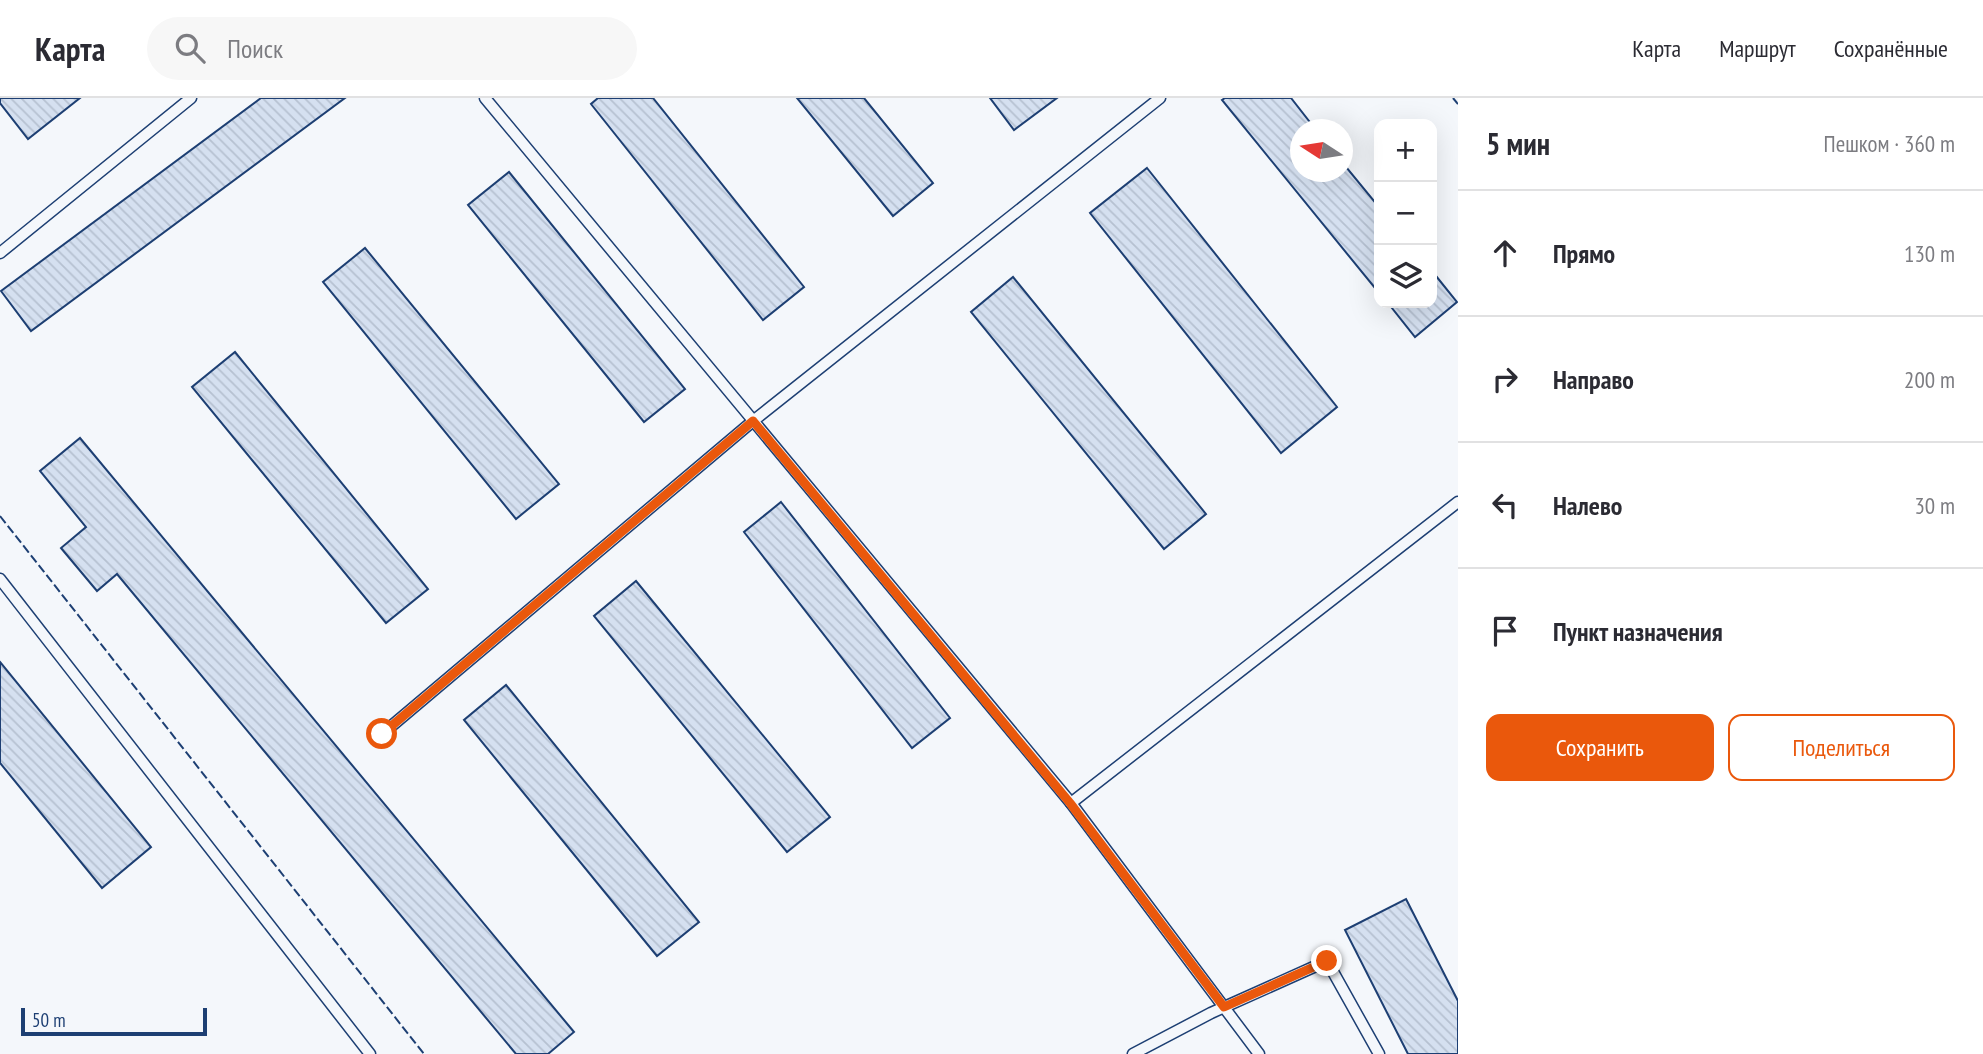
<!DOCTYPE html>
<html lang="ru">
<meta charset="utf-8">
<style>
body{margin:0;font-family:"PT Sans Narrow",sans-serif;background:#f7f7f7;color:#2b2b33}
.controls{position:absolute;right:21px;top:21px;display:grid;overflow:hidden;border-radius:14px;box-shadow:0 7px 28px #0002}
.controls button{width:63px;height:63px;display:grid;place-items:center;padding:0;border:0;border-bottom:2px solid #e1e1e2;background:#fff;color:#2b2b33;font:35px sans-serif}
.compass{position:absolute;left:1290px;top:21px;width:63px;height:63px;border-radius:50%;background:#fff;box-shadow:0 7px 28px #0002;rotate:282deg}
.scale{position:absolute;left:21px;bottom:18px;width:186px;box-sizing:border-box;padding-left:7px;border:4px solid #1d3f73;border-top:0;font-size:19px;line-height:24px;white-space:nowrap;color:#1d3f73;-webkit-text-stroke:5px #f4f7fb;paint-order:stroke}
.stop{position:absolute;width:21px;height:21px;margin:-16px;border:5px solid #ea580c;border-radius:50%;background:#fff}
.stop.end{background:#ea580c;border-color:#fff;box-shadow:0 2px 7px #0008}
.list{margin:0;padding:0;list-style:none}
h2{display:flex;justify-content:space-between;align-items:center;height:91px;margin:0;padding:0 28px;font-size:30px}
h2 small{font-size:23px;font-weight:400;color:#7c7c81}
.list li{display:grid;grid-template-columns:46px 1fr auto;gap:21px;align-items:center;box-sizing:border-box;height:126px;padding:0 28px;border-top:2px solid #e1e1e2}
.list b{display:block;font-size:26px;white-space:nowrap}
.list em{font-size:23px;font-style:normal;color:#7c7c81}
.actions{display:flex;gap:14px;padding:21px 28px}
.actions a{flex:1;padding:16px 0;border:2px solid #ea580c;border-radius:14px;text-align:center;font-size:24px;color:#ea580c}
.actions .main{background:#ea580c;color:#fff}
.icon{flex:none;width:38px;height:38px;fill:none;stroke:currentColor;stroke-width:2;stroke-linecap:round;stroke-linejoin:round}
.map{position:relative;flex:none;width:1458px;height:956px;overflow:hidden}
header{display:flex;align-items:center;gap:42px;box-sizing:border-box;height:98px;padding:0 35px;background:#fff;border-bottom:2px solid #e1e1e2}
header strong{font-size:33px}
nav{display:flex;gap:38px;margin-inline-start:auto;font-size:24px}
.search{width:490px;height:63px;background:#f7f7f7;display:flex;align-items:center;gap:18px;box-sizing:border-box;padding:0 24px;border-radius:38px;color:#7c7c81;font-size:26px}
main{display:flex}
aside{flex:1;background:#fff}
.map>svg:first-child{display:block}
.building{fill:url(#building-back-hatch);stroke:#1d3f73;stroke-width:2}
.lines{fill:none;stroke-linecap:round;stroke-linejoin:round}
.lane-casing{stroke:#1d3f73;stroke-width:13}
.lane{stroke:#f4f7fb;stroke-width:10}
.fence{stroke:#1d3f73;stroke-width:2;stroke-dasharray:9 3.5;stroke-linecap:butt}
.route{stroke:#ea580c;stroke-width:9}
</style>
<header>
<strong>Карта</strong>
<div class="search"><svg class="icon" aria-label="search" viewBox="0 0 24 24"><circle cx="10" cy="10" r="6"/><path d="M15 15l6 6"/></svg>Поиск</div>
<nav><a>Карта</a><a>Маршрут</a><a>Сохранённые</a></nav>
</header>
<main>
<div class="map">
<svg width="1458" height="956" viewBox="0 0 1458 956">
<defs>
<pattern id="building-back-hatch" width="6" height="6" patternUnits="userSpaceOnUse" patternTransform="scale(1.75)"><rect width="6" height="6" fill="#d5e0f0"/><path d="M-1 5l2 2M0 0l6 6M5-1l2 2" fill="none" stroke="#b6c1d1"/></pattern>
</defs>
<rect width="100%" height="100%" fill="#f4f7fb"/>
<g class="building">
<path d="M0,0H80L28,41L0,5Z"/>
<path d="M261,0H345L31,233L1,193Z"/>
<path d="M598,0H653L804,189L763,222L591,6Z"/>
<path d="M797,0H864L933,85L893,118Z"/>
<path d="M990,0H1057L1014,32Z"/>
<path d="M1225,0H1291L1316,32H1300V74H1342V64L1379,109V195L1222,2Z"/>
<path d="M1147,70L1337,309L1281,355L1090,115Z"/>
<path d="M509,74L685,291L644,324L468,107Z"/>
<path d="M365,150L559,386L516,421L323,184Z"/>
<path d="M1432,173L1457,204L1415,239L1388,205H1432Z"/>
<path d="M1013,179L1206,416L1164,451L971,214Z"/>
<path d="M235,254L428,491L386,525L192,289Z"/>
<path d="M80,340L574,934L548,956H516L117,476L97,493L61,450L86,429L40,373Z"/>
<path d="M781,404L950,620L912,650L744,434Z"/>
<path d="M636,483L830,719L787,754L594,518Z"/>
<path d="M0,564L151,749L102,790L0,665Z"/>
<path d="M506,587L699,824L657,858L464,622Z"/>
<path d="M1406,801L1458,903V956H1408L1345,832Z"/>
</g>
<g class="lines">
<g class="lane-casing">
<g id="lane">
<path d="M485,0L1071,705"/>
<path d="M0,155L191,0"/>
<path d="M0,481L370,956"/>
<path d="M382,636L753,323L1160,0"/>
<path d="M1133,956L1211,915L1327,863L1379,956"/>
<path d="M1259,956L1071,705L1458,404"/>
</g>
</g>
<use href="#lane" class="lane"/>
<g class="fence">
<path d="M1453,0L1458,6"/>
<path d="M0,418L424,956"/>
</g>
</g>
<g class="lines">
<path class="route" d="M382,636L753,323L1070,705L1224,909L1327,863"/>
</g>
</svg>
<div class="controls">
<button>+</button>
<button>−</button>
<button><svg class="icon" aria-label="layers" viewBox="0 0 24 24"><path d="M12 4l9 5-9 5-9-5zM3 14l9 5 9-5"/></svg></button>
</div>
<svg class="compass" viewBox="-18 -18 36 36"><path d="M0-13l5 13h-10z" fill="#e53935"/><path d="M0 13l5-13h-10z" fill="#7c7c81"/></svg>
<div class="scale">50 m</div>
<div class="stop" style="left:382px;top:636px"></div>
<div class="stop end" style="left:1327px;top:863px"></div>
</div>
<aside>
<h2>5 мин<small>Пешком · 360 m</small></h2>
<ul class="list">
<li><svg class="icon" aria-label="ahead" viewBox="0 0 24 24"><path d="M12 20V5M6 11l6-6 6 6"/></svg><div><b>Прямо</b></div><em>130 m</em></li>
<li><svg class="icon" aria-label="right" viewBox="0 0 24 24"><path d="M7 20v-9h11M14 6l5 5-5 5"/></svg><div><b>Направо</b></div><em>200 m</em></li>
<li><svg class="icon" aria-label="left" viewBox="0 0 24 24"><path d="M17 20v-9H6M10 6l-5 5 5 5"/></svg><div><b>Налево</b></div><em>30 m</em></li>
<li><svg class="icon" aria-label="arrive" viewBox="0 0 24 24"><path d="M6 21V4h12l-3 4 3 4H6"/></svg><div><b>Пункт назначения</b></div></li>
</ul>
<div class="actions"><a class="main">Сохранить</a><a>Поделиться</a></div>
</aside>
</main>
